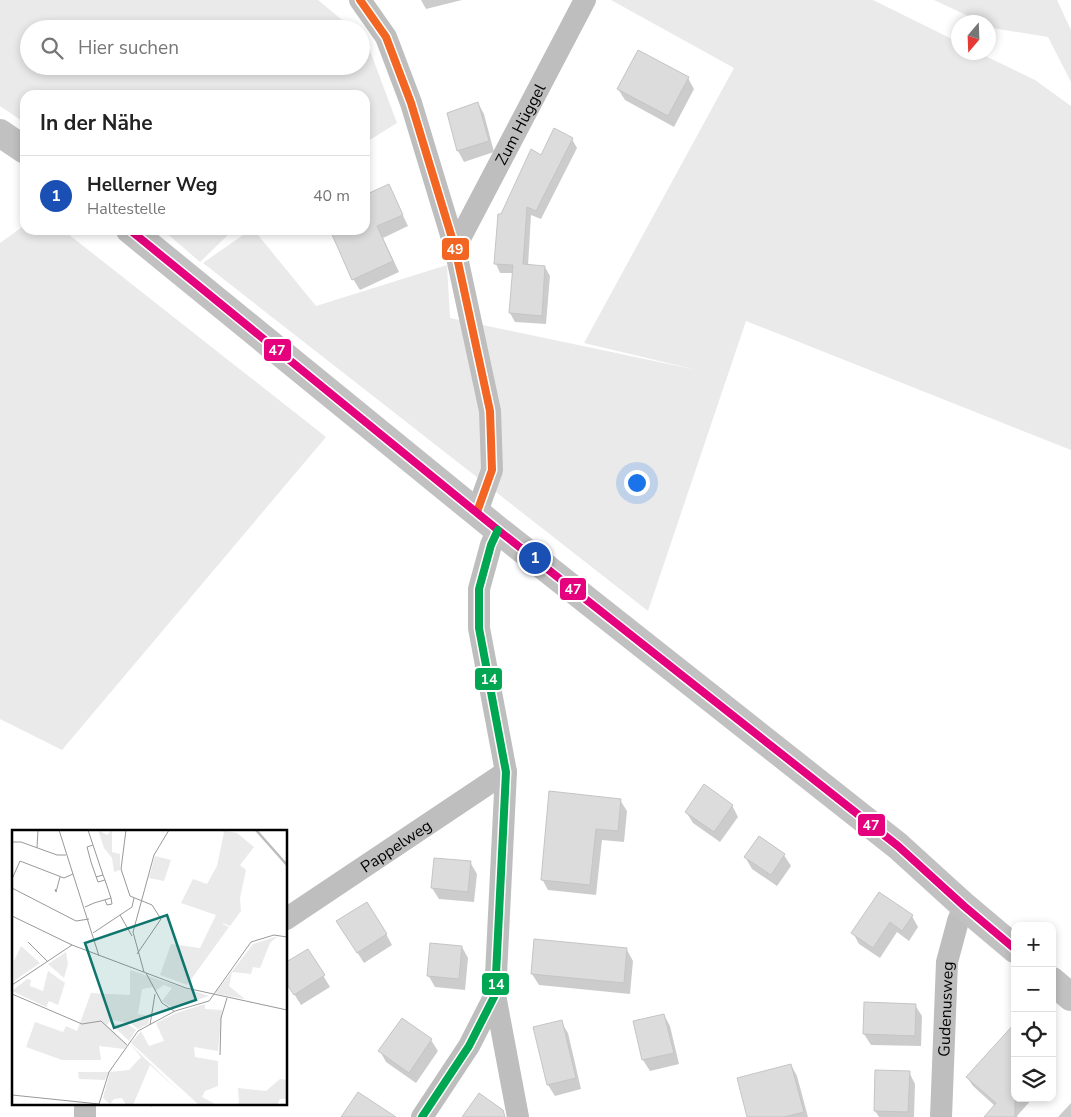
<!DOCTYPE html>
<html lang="de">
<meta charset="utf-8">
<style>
body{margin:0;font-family:"Nunito Sans",sans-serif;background:#f2f2f2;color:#222}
.controls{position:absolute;right:15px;bottom:15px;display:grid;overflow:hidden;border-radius:10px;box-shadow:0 2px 8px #0003}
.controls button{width:45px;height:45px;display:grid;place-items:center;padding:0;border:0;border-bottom:1px solid #e0e0e0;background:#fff;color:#222;font:25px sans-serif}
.compass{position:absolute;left:951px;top:15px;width:45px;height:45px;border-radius:50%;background:#fff;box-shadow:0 2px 8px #0003;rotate:199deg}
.you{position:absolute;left:636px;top:482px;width:18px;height:18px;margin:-12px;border:4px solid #fff;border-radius:50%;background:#1a73e8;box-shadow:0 0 0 8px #1a73e833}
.badge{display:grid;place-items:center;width:32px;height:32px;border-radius:50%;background:#2563eb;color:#fff;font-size:16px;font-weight:700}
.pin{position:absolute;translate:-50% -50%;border:2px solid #fff;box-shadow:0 1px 5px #0006}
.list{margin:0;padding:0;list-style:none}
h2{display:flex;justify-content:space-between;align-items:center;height:65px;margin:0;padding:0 20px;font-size:21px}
h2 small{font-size:16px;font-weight:400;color:#767676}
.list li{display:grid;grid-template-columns:32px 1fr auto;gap:15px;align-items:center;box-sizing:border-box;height:80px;padding:0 20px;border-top:1px solid #e0e0e0}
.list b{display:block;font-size:19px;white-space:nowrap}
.list p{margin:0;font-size:16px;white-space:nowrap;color:#767676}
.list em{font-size:16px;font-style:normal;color:#767676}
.icon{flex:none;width:28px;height:28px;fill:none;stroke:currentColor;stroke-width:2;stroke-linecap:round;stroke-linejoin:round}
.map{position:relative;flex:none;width:1071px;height:1117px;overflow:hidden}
.search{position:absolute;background:#fff;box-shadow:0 2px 8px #0003;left:20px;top:20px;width:350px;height:55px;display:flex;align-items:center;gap:12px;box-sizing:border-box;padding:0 18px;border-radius:28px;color:#767676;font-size:19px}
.panel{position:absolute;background:#fff;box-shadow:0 2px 8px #0003;left:20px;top:90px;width:350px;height:145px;border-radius:15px}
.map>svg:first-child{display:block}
.green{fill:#eaeaea}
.shadow{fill:#0003}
.building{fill:#dcdcdc;stroke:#c5c5c5}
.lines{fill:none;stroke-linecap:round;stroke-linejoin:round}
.street{stroke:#bebebe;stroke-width:22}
.secondary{stroke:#c1c1c1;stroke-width:28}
.bus-1-casing{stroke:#fff;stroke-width:11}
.bus-2-casing{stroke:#fff;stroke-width:11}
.bus-3-casing{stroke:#fff;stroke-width:11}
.bus-1{stroke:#f26522;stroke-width:8}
.bus-2{stroke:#e5007d;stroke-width:8}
.bus-3{stroke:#00a651;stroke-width:8}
.labels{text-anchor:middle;stroke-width:4;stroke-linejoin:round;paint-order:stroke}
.street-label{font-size:16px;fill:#000;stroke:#fff}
.inset-river{fill:none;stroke:#bcbcbc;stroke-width:2.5}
.inset-road{fill:none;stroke:#999;stroke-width:1}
.view{fill:#0f766e;fill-opacity:0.15;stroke:#0f766e;stroke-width:2.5}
.inset-edge{fill:none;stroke:#000;stroke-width:2.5}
.line-badge{stroke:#fff;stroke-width:2}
.badge-label{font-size:14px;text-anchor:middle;font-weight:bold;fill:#fff}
</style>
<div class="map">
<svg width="1071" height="1117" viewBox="0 0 1071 1117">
<rect width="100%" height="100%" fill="#fff"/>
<g class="green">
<path d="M0,0H318L353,29H29V66H361V36L366,40L397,123L365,143V95H25V123L0,106Z"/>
<path d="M611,0H873L958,42V52L979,53L1035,80L1071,106V450L746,321L648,611L203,263L250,230H254L316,306L447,265L450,318L697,370L584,343L734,68Z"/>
<path d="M934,0H1057L1071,30V82L1048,37L992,28L989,26L988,22H981Z"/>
<path d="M25,225V230H63L326,437L62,750L0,719V243Z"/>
<path d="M163,230H233L200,262Z"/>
</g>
<g class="shadow">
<path d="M421,0H462L426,9Z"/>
<path d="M688,78L694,89L674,127L625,100L618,89Z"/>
<path d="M478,103L484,114L494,152L464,162L458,151L449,113Z"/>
<path d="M554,130L572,139L577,148L541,219L531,215L528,266L545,267L550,276L546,324L515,322L510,313L513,273H500L496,264L502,215L542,156Z"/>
<path d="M389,186L408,226L383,238L399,272L360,290L353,279L331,230H365V197Z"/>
<path d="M620,800L627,811L624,842L602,840L596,895L548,890L542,879Z"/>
<path d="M732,805L738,817L720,842L693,823L686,812Z"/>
<path d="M784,855L791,866L777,886L752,869L745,857Z"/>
<path d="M470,862L477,874L474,902L439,899L432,888Z"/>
<path d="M880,894L912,916L918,927L909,941L897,932L880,958L859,944L853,933Z"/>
<path d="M344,932L386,934L392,945L364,963Z"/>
<path d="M462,947L468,958L465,990L435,987L428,975Z"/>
<path d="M308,950L330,987L301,1005L286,981Z"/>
<path d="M627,950L633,961L630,994L539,985L532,974Z"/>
<path d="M915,1005L922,1016L921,1046L871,1045L864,1034Z"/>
<path d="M664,1015L670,1026L679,1064L650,1071L643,1060Z"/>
<path d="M402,1020L431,1040L438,1051L416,1083L386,1062L380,1051Z"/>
<path d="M561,1022L568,1033L581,1089L555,1096L548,1085L535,1028Z"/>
<path d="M791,1065L797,1076L808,1117H749Z"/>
<path d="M909,1072L915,1084L914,1117H879L875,1111Z"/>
<path d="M967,1077L1015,1098H1033L1017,1116L1018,1117H986L995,1106L973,1086Z"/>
<path d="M149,1103H156L151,1107Z"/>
<path d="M1071,1103V1117H1058Z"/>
</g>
<g class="building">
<path d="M638,50L689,77L668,116L617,89Z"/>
<path d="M478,102L489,141L457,151L447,113Z"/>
<path d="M554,128L573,138L536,211L527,207L523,264L545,266L542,316L509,313L513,265L494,264L498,214H501L531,149L541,155Z"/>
<path d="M389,184L403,215L377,226L393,261L352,280L330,230H365V195Z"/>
<path d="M704,784L733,805L714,832L685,812Z"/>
<path d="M549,791L621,799L618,831L596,829L590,885L541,880Z"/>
<path d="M759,836L785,854L771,875L744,857Z"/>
<path d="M434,858L471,861L468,892L431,888Z"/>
<path d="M879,892L913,915L902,931L890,922L873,948L851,933Z"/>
<path d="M367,902L387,934L357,953L336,921Z"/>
<path d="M534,939L627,948L624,983L531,974Z"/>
<path d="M430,943L462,946L459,979L427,976Z"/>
<path d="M308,949L325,975L294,995L286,983V962Z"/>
<path d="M864,1002L916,1004L915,1036L863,1034Z"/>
<path d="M664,1014L674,1053L642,1060L633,1021Z"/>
<path d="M402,1018L432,1039L409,1073L378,1051Z"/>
<path d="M562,1020L576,1078L547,1085L533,1027Z"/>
<path d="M1015,1023V1117H984L996,1103L966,1077Z"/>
<path d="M791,1064L804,1112L784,1117H747L737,1078Z"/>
<path d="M875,1070L910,1071L908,1112L874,1111Z"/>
<path d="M358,1092L396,1117H341Z"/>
<path d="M479,1093L503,1110L505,1117H462Z"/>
</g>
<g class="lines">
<g class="street">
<path d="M360,0L386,37L411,103L455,248L490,411L492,470L477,512"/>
<path id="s1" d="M455,248L585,0"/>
<path id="s2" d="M286,919L506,772"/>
<path d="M495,995L518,1117"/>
<path d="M85,1103V1117"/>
<path d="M422,1117L469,1046L495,995L506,772L479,628V589L491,545L498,530"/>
<path id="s3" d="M941,1117L947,962L958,921L964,906"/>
</g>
<g class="secondary">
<path d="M0,133L25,150"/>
<path d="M130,230L498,530L898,846L964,906L1015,949"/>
<path d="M1052,981L1071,997"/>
</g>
<g class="bus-1-casing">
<path id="bus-1" d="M360,0L386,37L411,103L455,248L490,411L492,470L477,512"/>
</g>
<g class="bus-2-casing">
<path id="bus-2" d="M130,230L498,530L898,846L964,906L1015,949"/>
</g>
<g class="bus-3-casing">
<path id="bus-3" d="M422,1117L469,1046L495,995L506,772L479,628V589L491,545L498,530"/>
</g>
<use href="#bus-1" class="bus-1"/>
<use href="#bus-2" class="bus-2"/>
<use href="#bus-3" class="bus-3"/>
</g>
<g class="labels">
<g class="street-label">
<text dy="6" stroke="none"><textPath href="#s1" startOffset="140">Zum Hüggel</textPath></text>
<text dy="6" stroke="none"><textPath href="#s2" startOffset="132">Pappelweg</textPath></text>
<text dy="6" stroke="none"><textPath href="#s3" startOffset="108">Gudenusweg</textPath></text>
</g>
</g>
<g transform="translate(12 830)">
<rect width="275" height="275" fill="#fff"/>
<path d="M86,0L95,5L100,0V22L108,24V40L102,42L100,28L92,18ZM209,0L225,3L242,17L228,35L234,40L228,68L229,81L218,96L211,93L210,88L211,94L217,97L175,155L148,145L159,114L188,118L204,85L169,73L181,49L195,54L205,36L212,2ZM143,26L159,30L152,51L137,48ZM266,106L258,113L248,138L241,137L239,144L220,142L217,156L233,169L205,164L204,162L241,114ZM9,116L28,133L2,151V131ZM54,122L56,134L52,148L36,134ZM118,140L197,166L161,178L150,171L160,158L152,155L143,161L141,157L130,159L126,184L138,186L136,194L126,199L118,193L99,190L103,194L117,195L124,200L117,211L97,192L95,195L115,215L112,219L87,216L89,230H50L14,217L23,192L51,202L54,196L65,201L79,163L118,165ZM36,141L53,153L46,175L37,171L34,177L0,161L15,149L19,150L18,156L31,161ZM193,174V179L210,180L206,221L182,217L183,227L206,231V256L193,261L190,267L205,275H187L119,213L129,201L137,216L152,211L144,193L164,183ZM118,214L169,263L138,235L121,275H114L110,268L102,269L98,274L91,268L98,242L117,240L129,227ZM66,242H97L93,250L67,249ZM268,249L275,250V269H268L265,275H224L227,272L226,258L254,261Z" fill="#eaeaea"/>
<path class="inset-river" d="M244,0L275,35"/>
<path class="inset-road" d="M47,0L87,126M76,0L91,45M114,0L109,39L118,66L140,75L149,89L125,124M0,12H9L45,25H54M81,15L75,17L79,32L86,52L93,50L91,45L84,47M25,18L26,0M0,49L8,31L52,48L61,44M93,50L99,68M0,58L64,91L77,89M43,59L44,62L48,47M73,77L82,73L99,68L100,74L95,75L93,70M108,85L120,106M0,86L60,115L174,158L275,180M81,103L120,77L122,68M16,112L36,132M132,142L121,102L142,25L157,0M134,143L150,173L162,181M0,155L60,115M0,164L70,194L89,191L115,215M138,195L143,164M208,225L209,188L215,168M0,265L87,274L97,242L126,201L163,181L197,171L239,112L262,105L275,107"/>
<path class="view" d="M155,85L184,170L102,198L73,113Z"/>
<rect width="275" height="275" class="inset-edge"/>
</g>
<g class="line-badge">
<rect x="441" y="237" width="29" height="24" rx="5" fill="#f26522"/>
<rect x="263" y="338" width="29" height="24" rx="5" fill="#e5007d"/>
<rect x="559" y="577" width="28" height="24" rx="5" fill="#e5007d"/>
<rect x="474" y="667" width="29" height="24" rx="5" fill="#00a651"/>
<rect x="857" y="813" width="29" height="24" rx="5" fill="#e5007d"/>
<rect x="481" y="972" width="29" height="24" rx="5" fill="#00a651"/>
</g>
<g class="badge-label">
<text x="455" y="254">49</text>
<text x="277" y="355">47</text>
<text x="573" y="594">47</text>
<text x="489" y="684">14</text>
<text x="871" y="830">47</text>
<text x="496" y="989">14</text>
</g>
</svg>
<div class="controls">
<button>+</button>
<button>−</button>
<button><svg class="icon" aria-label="locate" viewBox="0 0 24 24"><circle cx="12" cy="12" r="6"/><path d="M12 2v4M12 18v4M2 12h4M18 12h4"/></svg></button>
<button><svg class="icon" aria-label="layers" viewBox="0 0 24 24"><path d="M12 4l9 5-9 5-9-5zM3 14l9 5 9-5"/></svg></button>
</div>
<svg class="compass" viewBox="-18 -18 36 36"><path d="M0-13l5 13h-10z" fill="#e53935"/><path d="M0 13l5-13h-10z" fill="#767676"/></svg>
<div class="you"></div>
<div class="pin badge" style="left:535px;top:558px;background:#1a4fb4">1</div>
<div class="search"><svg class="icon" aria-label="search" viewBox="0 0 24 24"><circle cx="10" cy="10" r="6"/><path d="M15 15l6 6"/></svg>Hier suchen</div>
<section class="panel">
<h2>In der Nähe<small></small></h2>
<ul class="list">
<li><span class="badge" style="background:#1a4fb4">1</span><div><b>Hellerner Weg</b><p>Haltestelle</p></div><em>40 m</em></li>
</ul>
</section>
</div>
